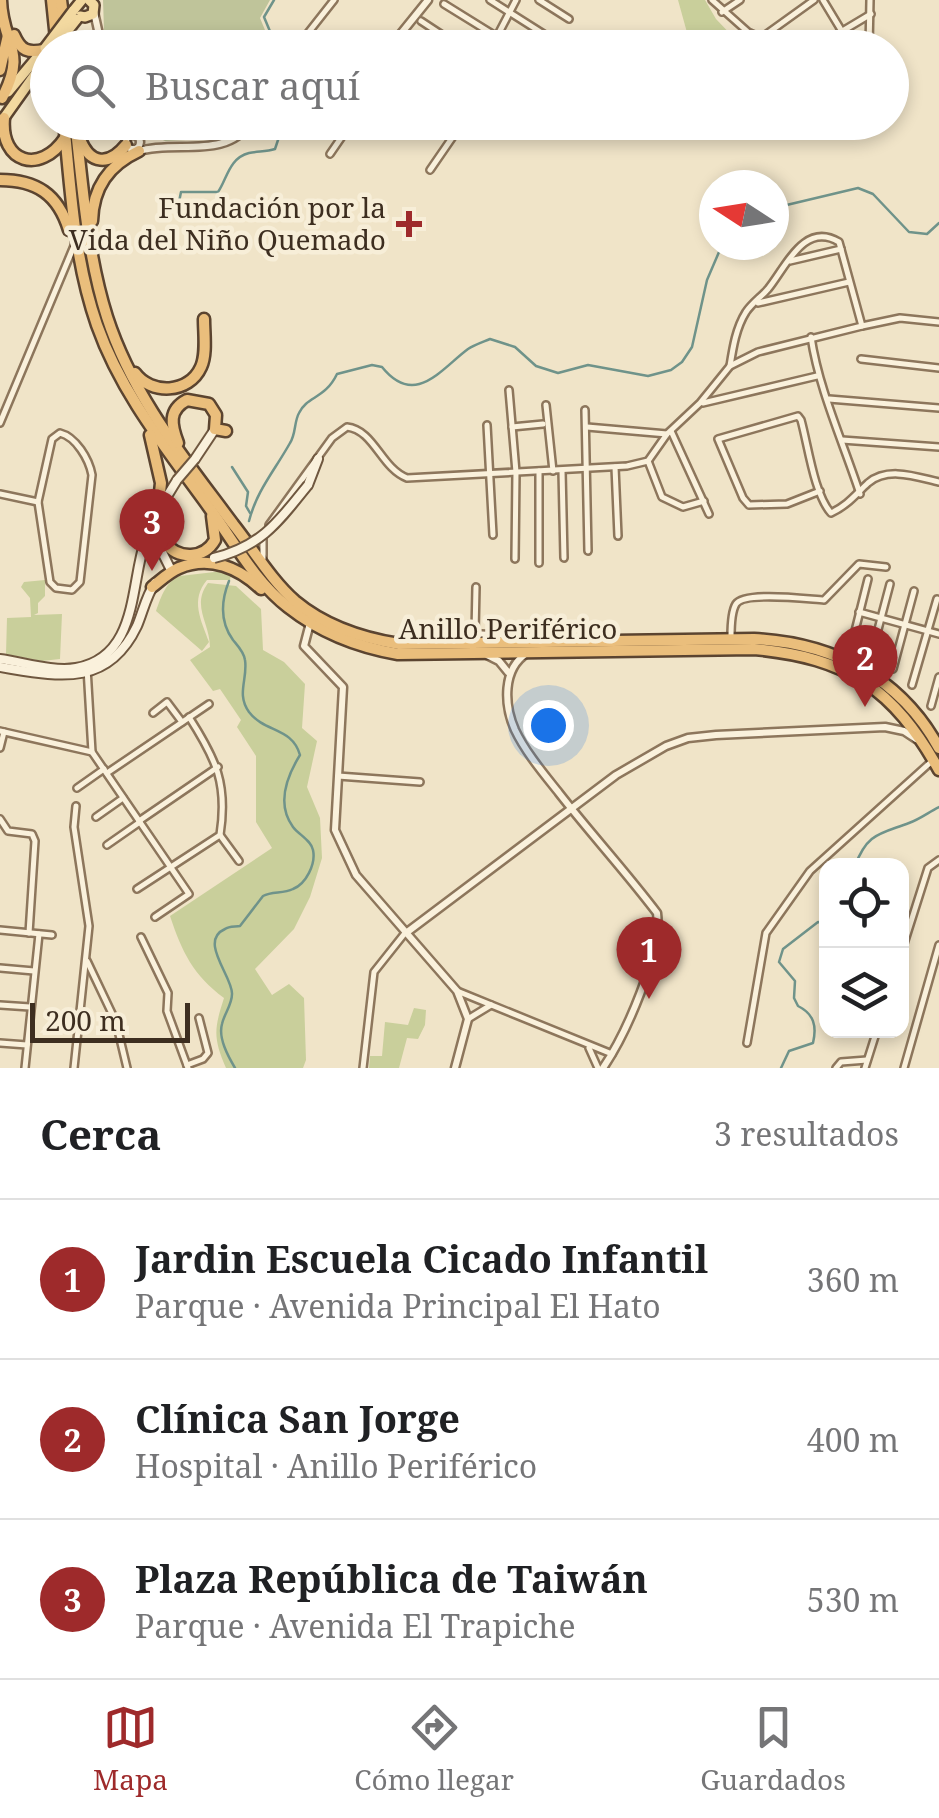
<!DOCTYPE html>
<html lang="es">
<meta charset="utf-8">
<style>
body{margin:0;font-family:"Noto Serif",serif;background:#f2f2f2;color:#202124}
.controls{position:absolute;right:30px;bottom:30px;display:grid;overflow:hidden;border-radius:20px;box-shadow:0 5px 15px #0003}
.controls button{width:90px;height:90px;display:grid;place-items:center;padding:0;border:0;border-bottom:2px solid #e0e0e0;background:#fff;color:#202124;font:50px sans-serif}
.compass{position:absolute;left:699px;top:170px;width:90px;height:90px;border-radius:50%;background:#fff;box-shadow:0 5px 15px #0003;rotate:282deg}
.scale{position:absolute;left:30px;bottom:25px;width:160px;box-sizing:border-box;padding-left:10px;border:5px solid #3d2e20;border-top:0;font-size:28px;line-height:35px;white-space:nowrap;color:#3d2e20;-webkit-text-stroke:8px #f7eed8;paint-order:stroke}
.you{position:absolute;left:548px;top:725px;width:35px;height:35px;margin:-25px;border:8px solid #fff;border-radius:50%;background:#1a73e8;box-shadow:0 0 0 15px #1a73e833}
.badge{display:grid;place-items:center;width:65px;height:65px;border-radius:50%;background:#9e2a2b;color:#fff;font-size:32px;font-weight:700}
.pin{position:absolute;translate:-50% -82px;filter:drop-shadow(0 2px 5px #0008)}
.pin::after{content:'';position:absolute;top:52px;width:35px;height:30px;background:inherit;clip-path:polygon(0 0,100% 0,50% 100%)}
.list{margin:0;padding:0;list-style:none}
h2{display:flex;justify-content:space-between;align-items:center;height:130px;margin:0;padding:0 40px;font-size:42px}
h2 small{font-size:32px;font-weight:400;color:#757577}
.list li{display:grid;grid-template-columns:65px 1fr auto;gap:30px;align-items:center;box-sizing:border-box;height:160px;padding:0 40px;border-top:2px solid #e0e0e0}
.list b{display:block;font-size:38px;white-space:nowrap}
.list p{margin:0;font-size:32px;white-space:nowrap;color:#757577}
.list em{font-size:32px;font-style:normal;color:#757577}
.icon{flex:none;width:55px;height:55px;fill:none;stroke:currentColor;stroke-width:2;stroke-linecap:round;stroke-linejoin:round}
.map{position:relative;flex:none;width:939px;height:1068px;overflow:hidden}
.search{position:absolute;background:#fff;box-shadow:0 5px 15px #0003;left:30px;right:30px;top:30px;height:110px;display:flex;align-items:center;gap:25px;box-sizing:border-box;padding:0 35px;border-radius:55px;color:#757577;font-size:38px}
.sheet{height:610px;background:#fff}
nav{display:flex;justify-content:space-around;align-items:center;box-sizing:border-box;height:140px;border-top:2px solid #e0e0e0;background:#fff;font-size:28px;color:#757577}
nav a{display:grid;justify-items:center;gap:5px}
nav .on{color:#9e2a2b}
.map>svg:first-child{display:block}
.green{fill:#c9cf9b}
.cemetery{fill:#bfc49a}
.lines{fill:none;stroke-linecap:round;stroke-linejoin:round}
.stream{stroke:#6f938a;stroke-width:2.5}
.minor-casing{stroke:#8d765c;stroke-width:10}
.tertiary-casing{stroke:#8d765c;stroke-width:11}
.secondary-casing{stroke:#6f573f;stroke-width:12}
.primary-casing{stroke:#5b4430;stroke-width:14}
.trunk-casing{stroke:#5b4430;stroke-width:15}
.minor{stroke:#faf1dc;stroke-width:5}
.tertiary{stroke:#faf1dc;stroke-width:6}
.secondary{stroke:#faf1dc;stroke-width:8}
.primary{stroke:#f3d9a0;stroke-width:9}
.trunk{stroke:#eabe7c;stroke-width:10}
.secondary-bridge-casing{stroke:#6f573f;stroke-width:12;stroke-linecap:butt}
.primary-bridge-casing{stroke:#5b4430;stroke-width:14;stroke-linecap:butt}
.secondary-bridge{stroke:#faf1dc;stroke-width:8}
.primary-bridge{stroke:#f3d9a0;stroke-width:9}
.poi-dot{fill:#9e2a2b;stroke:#f7eed8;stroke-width:4}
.labels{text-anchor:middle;stroke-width:9;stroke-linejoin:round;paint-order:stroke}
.poi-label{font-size:28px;fill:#3d2e20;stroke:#f7eed8;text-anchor:end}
.street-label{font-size:28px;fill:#3d2e20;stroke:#f7eed8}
</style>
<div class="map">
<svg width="939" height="1068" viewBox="0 0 939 1068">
<rect width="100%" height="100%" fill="#f0e4c8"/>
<g class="green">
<path d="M678,0H705L716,19L737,41L727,47H691Z"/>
<path d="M232,570L230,580H207C190,600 201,620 209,642L202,651L156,611C161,597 166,581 180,576Z"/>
<path d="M45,580V596L38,603V613L34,615L62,614L60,659L42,661L6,654L7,618L31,617L30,598L21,587L24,582Z"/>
<path d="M208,583L236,586L261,609L263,650L284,662L305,684L302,728L317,741L307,787L320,818L322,858L310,897L294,929L255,969L272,995L289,984L304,998L306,1060L303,1068H226C213,1038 214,1029 224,998C193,975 182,952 170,916L272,848L256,822V756L237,727L241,720L220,689L213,691L190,660L210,647C210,623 191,606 208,583Z"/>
<path d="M414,1008L426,1010L425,1025L418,1039L407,1038L399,1068H369L370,1056H382L385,1022L408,1025Z"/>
</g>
<g class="cemetery">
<path d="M103,0H270L260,18L272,47H110L104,30Z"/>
<path d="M135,123H246L228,136L206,139L165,141L137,128Z"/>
</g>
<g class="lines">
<g class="stream">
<path d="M274,0L264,17L277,48"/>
<path d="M774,208L858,188L873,194L909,232L927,234L939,223"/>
<path d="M177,212L181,192H218C227,179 229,158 249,153C258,151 266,152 275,149L284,122"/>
<path d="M232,467L248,492L246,506L250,513"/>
<path d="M249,521C257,490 275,470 290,443C296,434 294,422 299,413C307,396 325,399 337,374L372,365L382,367C415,408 441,369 468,349C474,345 483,342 490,339L515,347L536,366L558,373L588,365L648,376L671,370L682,362L692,347L707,280L722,245"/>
<path d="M229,581C221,601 220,622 233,640C238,646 244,652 245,660C248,679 236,694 249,712C265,733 292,727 300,755C287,776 276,804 293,827C299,835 311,840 313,850C316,864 306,884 293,889C283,894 272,891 263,896L240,926C235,927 229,926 225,929C198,941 233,977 232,994C232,1005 224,1014 222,1024C218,1038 228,1056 235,1068"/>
<path d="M855,866C867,833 880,834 909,823C920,819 929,812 939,807"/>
<path d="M781,1068L789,1051L813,1043C817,1026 814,1014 798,1006L794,998L795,981L779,962L783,949L818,922L826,923"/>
</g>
<g class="minor-casing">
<g id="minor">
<path d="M490,0L550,38"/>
<path d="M539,0L569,19"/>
<path d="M712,0L748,32L784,48"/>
<path d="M823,0L852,48"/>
<path d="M444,4L515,48"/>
<path d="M722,12L740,0"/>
<path d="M421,21L462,48"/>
<path d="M761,38L814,0"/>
<path d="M407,46L409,48"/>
<path d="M309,48L306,42L308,33L334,0"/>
<path d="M491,48L516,0"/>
<path d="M814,48L871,14"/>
<path d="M869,48L870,0"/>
<path d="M330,154L352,122"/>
<path d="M430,170L463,122"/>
<path d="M790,261L841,249"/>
<path d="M758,303L849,282"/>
<path d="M811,337C819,390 843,442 860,494"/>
<path d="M861,359L939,368"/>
<path d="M730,366C733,347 736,328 746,312C752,303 761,297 768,289C786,267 804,221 839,242L862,326L900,318L939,322"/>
<path d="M509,390L516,472L515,559"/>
<path d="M829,399L939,408"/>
<path d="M703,403L817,376"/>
<path d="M546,405L553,471"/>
<path d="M585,410L588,551"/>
<path d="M0,423L74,246"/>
<path d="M487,425L493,535"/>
<path d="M512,427L543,424"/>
<path d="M587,427L667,434"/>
<path d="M671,431L709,514"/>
<path d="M60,433C76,437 89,459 92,475L80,582L72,590L56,588L50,582L38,502L52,439Z"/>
<path d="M842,440L939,447"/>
<path d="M648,461L662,497L683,507L704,501"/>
<path d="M615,467L618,536"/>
<path d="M562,471L564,558"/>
<path d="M820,491L787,504L749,505L743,498L718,439L798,416L801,420C808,445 814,494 831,513C848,505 855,495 868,483C888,466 917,477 939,482"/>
<path d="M0,494L38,502"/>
<path d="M269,525L332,438L347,427C374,430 381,468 407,478L627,466L648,461L667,434L700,403L730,366L758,352L862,326"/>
<path d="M263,558V534"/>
<path d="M539,563V471"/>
<path d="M859,612L939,634"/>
<path d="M450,632L516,636L520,639"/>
<path d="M475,633L476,587"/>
<path d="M731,637C731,628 731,612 736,604C744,591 807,599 824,600L859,564L886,567"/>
<path d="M851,647L868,579"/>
<path d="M871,656L890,584"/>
<path d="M87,668L92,752L189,894L155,917"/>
<path d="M893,669L914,591"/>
<path d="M912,685L937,599"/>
<path d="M931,706L939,677"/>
<path d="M153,713L167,702L182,722"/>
<path d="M0,731L92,752"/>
<path d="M0,748L4,732"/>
<path d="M107,773L209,704"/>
<path d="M338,776L420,782"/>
<path d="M77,788L104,769"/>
<path d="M96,817L123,798"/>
<path d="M0,819L8,831L32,834L35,841L29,933"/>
<path d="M139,821L218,767"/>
<path d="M220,835L239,861"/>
<path d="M107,845L140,822"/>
<path d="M137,889L220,835C228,784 216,759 189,717"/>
<path d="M0,930L52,935"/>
<path d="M141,937L168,993L167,1011L188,1068"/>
<path d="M902,950L928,868L939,860"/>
<path d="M87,961L116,1022L127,1068"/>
<path d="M0,968L34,971"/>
<path d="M457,991L612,1054"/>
<path d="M0,1005L30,1007"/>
<path d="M468,1019L491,1005"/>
<path d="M0,1043L27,1045"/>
<path d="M747,1043L766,933L810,871L931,762"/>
<path d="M589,1048L598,1068"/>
<path d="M187,1065L203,1059L208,1053L199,1018"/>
<path d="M25,1068L39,934"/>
<path d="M74,1068L89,926L74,827L76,806"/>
<path d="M363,1068L374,972L405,933"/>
<path d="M836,1068L841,1062L867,1060"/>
<path d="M865,1068L877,1030"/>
<path d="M904,1068L939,945"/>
</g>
</g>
<g class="tertiary-casing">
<g id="tertiary">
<path d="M94,12L102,48"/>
<path d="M373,48L399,36L428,0"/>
<path d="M129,122L135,134"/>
<circle cx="133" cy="142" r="7"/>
<path d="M139,151C177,140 226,160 251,122"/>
<path d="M310,623L304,646L343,687L335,830L356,875L457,991L468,1019L455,1068"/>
<path d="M527,653C502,669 504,705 515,730C526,753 544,774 559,793C591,834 626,872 657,913C662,953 626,1034 603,1068"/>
<path d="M487,655L499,661L508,672"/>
<path d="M406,933L616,775L666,746L688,738L716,735L885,727L904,731L916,739"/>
</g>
</g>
<g class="secondary-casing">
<g id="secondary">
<path d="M195,459L215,429"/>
<path d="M308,485L318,459"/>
<path d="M161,518L156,540L170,568"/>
<path d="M0,659C23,662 53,672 76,668C138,657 130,586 145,541C152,519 165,500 177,480"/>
<path d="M0,667C56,676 107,689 137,626C143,612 146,596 155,583"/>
</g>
</g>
<g class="primary-casing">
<g id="primary">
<path d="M73,11L82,0"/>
<path d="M80,16L85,17L93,14L94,5L89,0"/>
<path d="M8,92L45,48"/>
<path d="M1,122L48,56"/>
</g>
</g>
<g class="trunk-casing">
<g id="trunk">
<path d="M1,0C2,45 28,49 2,98"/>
<path d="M52,0L56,39"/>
<path d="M61,0L67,48"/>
<path d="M14,35C21,51 28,53 44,50"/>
<path d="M0,70L8,35"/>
<path d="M4,118C0,163 40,175 65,138"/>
<path d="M64,122C71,191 74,259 97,325C121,393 166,448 208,506C233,540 254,581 288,607C321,633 357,647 398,654L754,649C848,658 893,688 939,770"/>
<path d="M75,122C83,188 87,254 107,317C133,397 184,458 233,524C253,549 271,580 295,601C325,626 361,638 399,644L754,639C833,643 900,677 939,748"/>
<path d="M80,139C90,165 109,166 126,145"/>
<path d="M0,180C36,180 58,194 69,230"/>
<path d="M92,221C93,187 109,165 139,151"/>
<path d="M135,373C151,395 189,394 201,367C207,354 204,334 204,319"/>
<path d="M150,435L161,483L158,511"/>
<path d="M178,443C171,425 168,410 187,400L209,404L216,415L215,429L226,431"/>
<path d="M162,515L165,543C179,560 204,559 215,540L212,516"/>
<path d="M152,587C160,581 169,572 179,568C210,555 239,568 261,589"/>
</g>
</g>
<use href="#minor" class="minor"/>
<use href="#tertiary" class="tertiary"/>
<use href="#secondary" class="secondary"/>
<use href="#primary" class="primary"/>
<use href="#trunk" class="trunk"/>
<g class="secondary-bridge-casing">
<g id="secondary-bridge">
<path d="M177,480L195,459"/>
<path d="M214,558C262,546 279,521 308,485"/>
</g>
</g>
<g class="primary-bridge-casing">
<g id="primary-bridge">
<path d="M45,48L73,11"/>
<path d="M54,48L77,19"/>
</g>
</g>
<use href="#secondary-bridge" class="secondary-bridge"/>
<use href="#primary-bridge" class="primary-bridge"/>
</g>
<path class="poi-dot" d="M404 209h10v10h10v10h-10v10h-10v-10h-10v-10h10z"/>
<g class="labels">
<g class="poi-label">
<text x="386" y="218">Fundación por la<tspan x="386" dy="32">Vida del Niño Quemado</tspan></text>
</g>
<g class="street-label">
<text x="508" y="639">Anillo Periférico</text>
</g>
</g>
</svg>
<div class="controls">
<button><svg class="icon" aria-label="locate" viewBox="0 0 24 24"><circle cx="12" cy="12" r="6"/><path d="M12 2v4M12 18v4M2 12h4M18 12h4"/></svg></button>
<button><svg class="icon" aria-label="layers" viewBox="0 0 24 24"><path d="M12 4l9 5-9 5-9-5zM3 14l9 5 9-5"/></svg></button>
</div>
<svg class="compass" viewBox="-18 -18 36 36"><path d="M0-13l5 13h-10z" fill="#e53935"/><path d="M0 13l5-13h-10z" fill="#757577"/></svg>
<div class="scale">200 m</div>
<div class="you"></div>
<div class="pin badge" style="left:649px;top:999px">1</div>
<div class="pin badge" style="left:865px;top:707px">2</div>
<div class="pin badge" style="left:152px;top:571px">3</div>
<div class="search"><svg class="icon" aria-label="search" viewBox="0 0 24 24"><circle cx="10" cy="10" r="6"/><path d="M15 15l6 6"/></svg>Buscar aquí</div>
</div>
<section class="sheet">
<h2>Cerca<small>3 resultados</small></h2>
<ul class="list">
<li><span class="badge">1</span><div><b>Jardin Escuela Cicado Infantil</b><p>Parque · Avenida Principal El Hato</p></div><em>360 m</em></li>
<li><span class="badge">2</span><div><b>Clínica San Jorge</b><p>Hospital · Anillo Periférico</p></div><em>400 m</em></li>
<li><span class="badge">3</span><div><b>Plaza República de Taiwán</b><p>Parque · Avenida El Trapiche</p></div><em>530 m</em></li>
</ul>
</section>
<nav>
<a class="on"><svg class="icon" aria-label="map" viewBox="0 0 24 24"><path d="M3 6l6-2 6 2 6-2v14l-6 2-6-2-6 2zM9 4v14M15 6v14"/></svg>Mapa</a>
<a><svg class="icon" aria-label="directions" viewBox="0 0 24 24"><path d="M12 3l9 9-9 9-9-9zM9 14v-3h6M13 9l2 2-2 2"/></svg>Cómo llegar</a>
<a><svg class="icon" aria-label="saved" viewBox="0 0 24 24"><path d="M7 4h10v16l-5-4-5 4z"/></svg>Guardados</a>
</nav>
